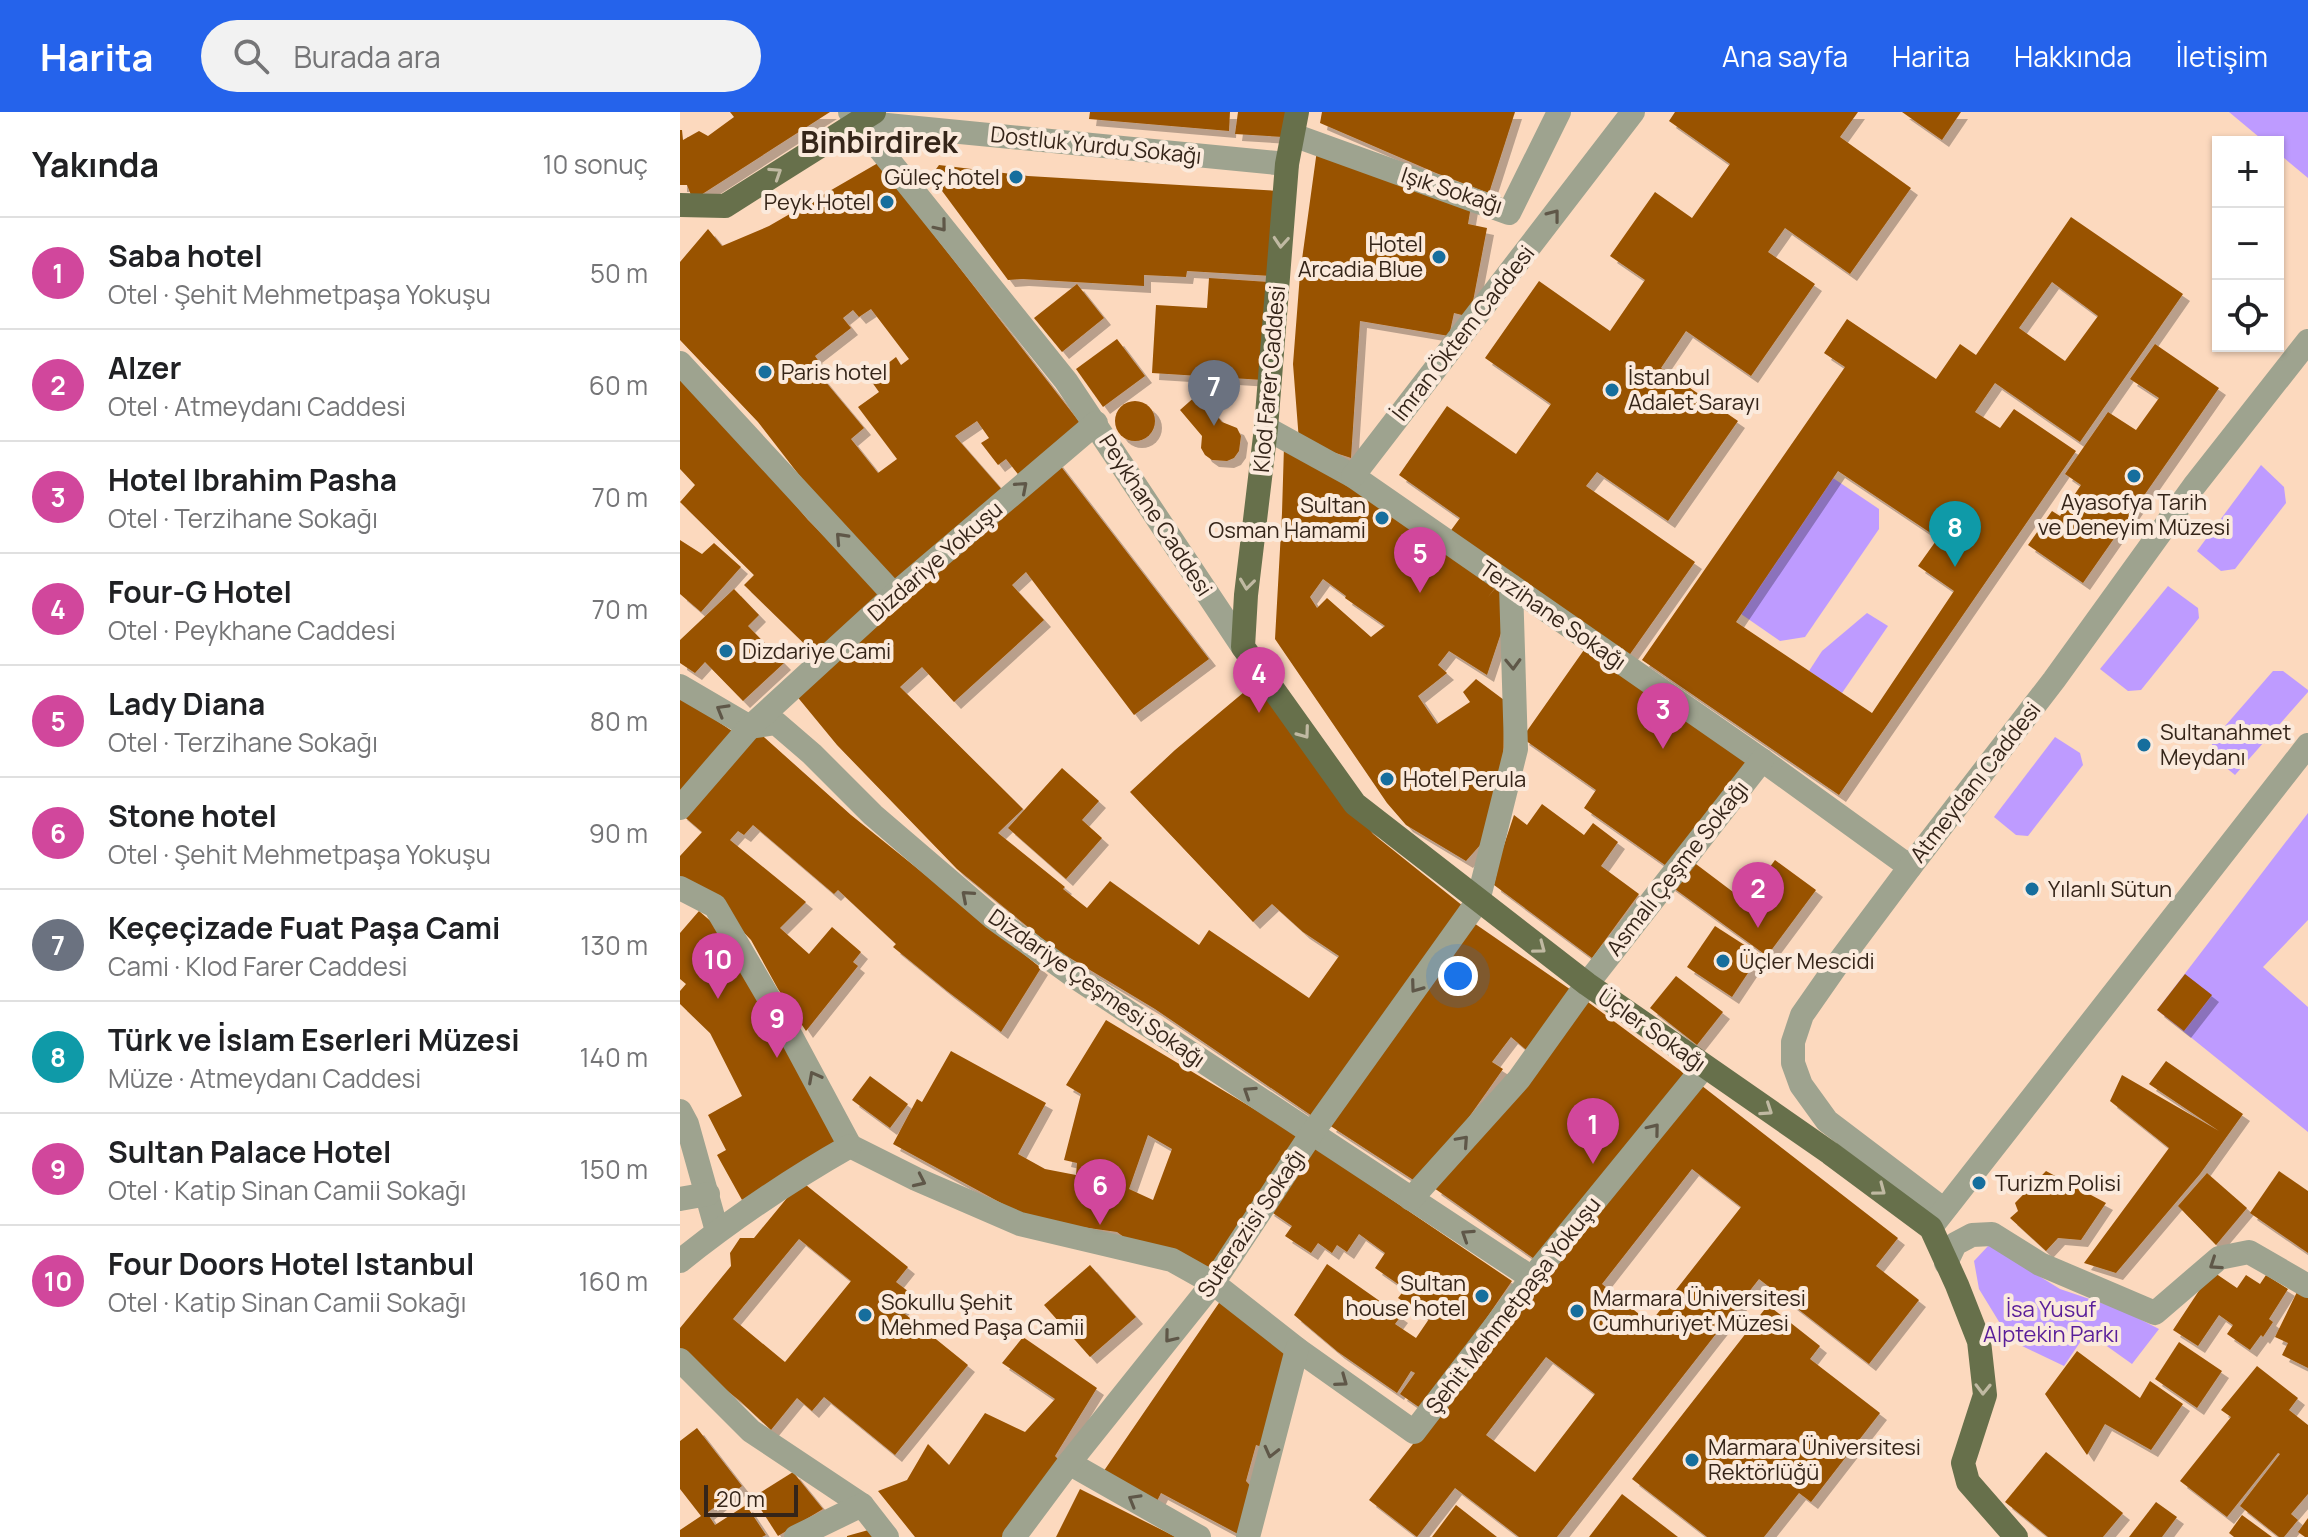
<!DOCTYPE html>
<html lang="tr">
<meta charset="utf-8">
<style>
body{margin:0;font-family:Manrope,sans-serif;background:#f2f2f2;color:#202124}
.controls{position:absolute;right:24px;top:24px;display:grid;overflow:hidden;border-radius:0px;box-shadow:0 2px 6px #0004}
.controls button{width:72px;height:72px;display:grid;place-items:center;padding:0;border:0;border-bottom:2px solid #e0e0e0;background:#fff;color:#202124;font:40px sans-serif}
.scale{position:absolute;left:24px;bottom:20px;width:94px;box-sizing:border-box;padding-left:8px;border:4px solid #352519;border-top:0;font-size:22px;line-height:28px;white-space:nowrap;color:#352519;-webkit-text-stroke:6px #fbeadc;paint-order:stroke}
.you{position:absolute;left:778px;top:864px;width:28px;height:28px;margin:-20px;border:6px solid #fff;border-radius:50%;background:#1a73e8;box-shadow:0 0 0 12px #1a73e833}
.badge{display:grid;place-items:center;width:52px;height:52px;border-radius:50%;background:#2563eb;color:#fff;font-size:26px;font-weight:700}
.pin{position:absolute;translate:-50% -66px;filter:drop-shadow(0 2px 4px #0008)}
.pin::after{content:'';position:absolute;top:42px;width:28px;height:24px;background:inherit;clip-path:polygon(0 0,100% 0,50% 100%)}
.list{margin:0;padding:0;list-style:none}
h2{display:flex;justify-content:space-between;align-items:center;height:104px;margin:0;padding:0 32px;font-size:34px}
h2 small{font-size:26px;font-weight:400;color:#757577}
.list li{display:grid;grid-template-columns:52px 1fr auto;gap:24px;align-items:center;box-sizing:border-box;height:112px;padding:0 32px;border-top:2px solid #e0e0e0}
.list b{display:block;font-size:30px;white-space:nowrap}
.list p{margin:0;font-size:26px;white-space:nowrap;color:#757577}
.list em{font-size:26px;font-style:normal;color:#757577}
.icon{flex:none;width:44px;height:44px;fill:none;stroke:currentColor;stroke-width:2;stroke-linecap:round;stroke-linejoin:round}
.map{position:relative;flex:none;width:1628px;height:1425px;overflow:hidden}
header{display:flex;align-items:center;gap:48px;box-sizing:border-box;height:112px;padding:0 40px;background:#2563eb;color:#fff}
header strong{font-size:38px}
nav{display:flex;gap:44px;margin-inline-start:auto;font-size:28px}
.search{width:560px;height:72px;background:#f2f2f2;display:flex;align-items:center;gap:20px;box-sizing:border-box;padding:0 28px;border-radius:44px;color:#757577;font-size:30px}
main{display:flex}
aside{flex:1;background:#fff}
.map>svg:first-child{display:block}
.green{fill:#be9bff}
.building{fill:#995300;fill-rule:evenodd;filter:url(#shadow)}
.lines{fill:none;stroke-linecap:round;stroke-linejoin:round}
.minor{stroke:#9ea38f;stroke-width:24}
.major{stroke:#67704b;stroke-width:24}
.oneway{stroke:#c0b9a2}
.oneway2{stroke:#5f5748}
.poi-dot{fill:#166e9d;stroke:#fbeadc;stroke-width:3}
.labels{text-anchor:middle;stroke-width:8;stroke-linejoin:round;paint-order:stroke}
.street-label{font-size:22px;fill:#352519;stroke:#fbeadc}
.poi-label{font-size:22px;fill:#352519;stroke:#fbeadc;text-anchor:start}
.park-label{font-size:22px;fill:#591e99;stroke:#fbeadc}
.district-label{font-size:30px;font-weight:bold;fill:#352519;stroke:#fbeadc}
</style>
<header>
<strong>Harita</strong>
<div class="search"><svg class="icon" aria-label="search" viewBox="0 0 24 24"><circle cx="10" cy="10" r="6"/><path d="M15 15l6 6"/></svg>Burada ara</div>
<nav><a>Ana sayfa</a><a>Harita</a><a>Hakkında</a><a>İletişim</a></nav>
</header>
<main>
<aside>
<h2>Yakında<small>10 sonuç</small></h2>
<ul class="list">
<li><span class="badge" style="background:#d1479c">1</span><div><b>Saba hotel</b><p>Otel · Şehit Mehmetpaşa Yokuşu</p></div><em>50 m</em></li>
<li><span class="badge" style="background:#d1479c">2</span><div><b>Alzer</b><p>Otel · Atmeydanı Caddesi</p></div><em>60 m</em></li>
<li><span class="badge" style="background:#d1479c">3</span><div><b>Hotel Ibrahim Pasha</b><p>Otel · Terzihane Sokağı</p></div><em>70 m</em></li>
<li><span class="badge" style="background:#d1479c">4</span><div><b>Four-G Hotel</b><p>Otel · Peykhane Caddesi</p></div><em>70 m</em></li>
<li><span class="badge" style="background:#d1479c">5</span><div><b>Lady Diana</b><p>Otel · Terzihane Sokağı</p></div><em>80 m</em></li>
<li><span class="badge" style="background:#d1479c">6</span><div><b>Stone hotel</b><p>Otel · Şehit Mehmetpaşa Yokuşu</p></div><em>90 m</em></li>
<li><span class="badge" style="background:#6b7280">7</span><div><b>Keçeçizade Fuat Paşa Cami</b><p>Cami · Klod Farer Caddesi</p></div><em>130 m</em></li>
<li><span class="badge" style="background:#0f9aa8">8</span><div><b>Türk ve İslam Eserleri Müzesi</b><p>Müze · Atmeydanı Caddesi</p></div><em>140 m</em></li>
<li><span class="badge" style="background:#d1479c">9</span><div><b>Sultan Palace Hotel</b><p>Otel · Katip Sinan Camii Sokağı</p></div><em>150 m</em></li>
<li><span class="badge" style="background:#d1479c">10</span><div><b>Four Doors Hotel Istanbul</b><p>Otel · Katip Sinan Camii Sokağı</p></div><em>160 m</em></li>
</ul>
</aside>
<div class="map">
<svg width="1628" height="1425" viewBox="0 0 1628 1425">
<defs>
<filter id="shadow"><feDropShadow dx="7" dy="7" stdDeviation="0" flood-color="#0004"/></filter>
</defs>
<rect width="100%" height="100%" fill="#fcd9be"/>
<g class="green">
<path d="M1549,0H1628V66L1598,41V30H1585Z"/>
<path d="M1581,353L1604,375L1606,391L1555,457L1541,459L1517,439Z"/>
<path d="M1153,366L1199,397V417L1125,525L1100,529L1061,502Z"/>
<path d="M1488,474L1518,496L1519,506L1461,578L1448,579L1420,557Z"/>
<path d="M1187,501L1208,514L1162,581L1129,559L1142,539Z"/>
<path d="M1593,559H1603L1628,578V580L1555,663L1532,644V629Z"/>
<path d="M1375,625L1400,641L1403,653L1348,724L1336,723L1314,705Z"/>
<path d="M1628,701V808L1583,855L1628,895V1020L1477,898Z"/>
<path d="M1309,1133L1380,1177L1442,1198L1479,1217L1452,1252L1407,1220L1384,1254L1340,1233L1321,1213L1299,1177L1294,1149Z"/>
</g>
<g class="building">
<path d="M50,0H150L13,88L7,73H0V18H2L3,28L19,19L28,24L54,5Z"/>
<path d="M410,0H550L549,19L409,7Z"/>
<path d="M558,0H608L603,25L555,22Z"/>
<path d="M642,0H835L809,81L756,61L640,11Z"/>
<path d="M995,0H1178L1160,25L1231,76L1170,162L1105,116L1088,140L1135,172L1071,264L1006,219L981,256L1058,309L988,409L917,360L906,374L1015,450L948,545L769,421L780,406L719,363L767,294L836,342L871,292L805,246L859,169L930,219L965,168L930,144L975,80L1012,106L1050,52L989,9Z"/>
<path d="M1222,0H1281L1262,28Z"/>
<path d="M637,38L791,94L788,112L807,116L790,205L774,201L769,224L680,209L671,346L619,329L613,252L620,162Z"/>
<path d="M198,51L404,316L341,366L326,347L318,353L301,331L309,326L297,309L275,324L324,380L220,476L171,430L78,310L0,228V150L28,117L42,134L89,114ZM191,197L229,247L221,253L216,245L189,266L199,280L178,295L217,347L198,361L171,327L184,316L140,263L145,258L135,244L171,216L163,206L173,198L179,205Z"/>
<path d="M259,53L348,64L599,79L593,164L507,159L506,165L464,163V174L342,167L328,168L251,64Z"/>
<path d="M1391,105L1503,182L1400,330L1315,271L1295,300L1320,316L1334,297L1396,339L1159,683L962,548L1165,255L1144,241L1167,207L1256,267L1280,232L1296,243ZM1372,170L1418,204L1385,249L1339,216ZM1158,359L1258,426L1238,454L1274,479L1192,601L1056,510Z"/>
<path d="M529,166L589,170L583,268L472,261L476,193L527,196Z"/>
<path d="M397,172L424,206L382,240L354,206Z"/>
<path d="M437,227L465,264L423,295L396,257Z"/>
<path d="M1475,232L1539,276L1403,471L1348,433L1372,399L1380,404L1401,373L1385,362L1428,300L1456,318L1479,286L1450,267Z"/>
<path d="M0,265L60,328L128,408L204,483L140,547L64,473L74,463L0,390L15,373L0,357Z"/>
<path d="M518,282L542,310L557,316L561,324L559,339L554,346L547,349L532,348L525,343L521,336L522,324L500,298Z"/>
<circle cx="455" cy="309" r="20"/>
<path d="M604,334L647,355L815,476L808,485L822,468L830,494L807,563L769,539L758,553L767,561L738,584L757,612L790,590L783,580L796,567L828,591L824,615L823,651L810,722L786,749L726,713L707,691L595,527L602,401ZM643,467L666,484L665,486L705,514L691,525L647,486L637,496L630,485Z"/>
<path d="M376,348L529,547L454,603L346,460L332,473L364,508L274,590L242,555L220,575L343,697L318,721L385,775L383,777L407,796L430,769L519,833L529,818L629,886L659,844L623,820L592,792L573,810L450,680L495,638L576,570L693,722L788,798L638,1008L475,897L375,837L277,757L157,633L115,582Z"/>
<path d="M0,428L22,442L34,431L61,455L21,500L0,482Z"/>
<path d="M54,477L79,503L68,514L104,551L63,589L25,550L15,561L0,551V528Z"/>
<path d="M906,535L1069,650L992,758L904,696L916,678L842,626Z"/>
<path d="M0,584L58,623L0,689Z"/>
<path d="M75,617L171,703L361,856L321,920L267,879L213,835L216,832L158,778L154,782L73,713L64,723L58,719L50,728L126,790L100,816L129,842L152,815L181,840L173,850L178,854L126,919L98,877L71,828L54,810L0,765V744L22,720L0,701Z"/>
<path d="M382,656L419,689L402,708L422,726L386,767L328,716Z"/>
<path d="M862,692L904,723L913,711L938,730L921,754L959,782L912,846L814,773L821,742L834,703L847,713Z"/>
<path d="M1008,746L1065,789L1095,748L1136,778L1087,844L988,772Z"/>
<path d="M19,799L48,824L166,1033L62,1088L37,1043L46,1038L28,1003L62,984L30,921L0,892V879L6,872L0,867V821Z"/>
<path d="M791,809L894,880L851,942L831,925L812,950L823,957L741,1073L649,1013Z"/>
<path d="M1035,814L1080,843L1052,885L1007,855Z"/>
<path d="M1505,862L1532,883L1504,919L1477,898Z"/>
<path d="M996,864L1043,900L1017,933L970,896Z"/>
<path d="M904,887L1009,965L860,1151L754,1076Z"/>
<path d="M426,908L624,1027L540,1158L456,1134L437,1120L352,1108L213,1032L237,987L242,990L271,939L366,991L338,1042L365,1057L396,1063L397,1051L384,1048L401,982L386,973ZM468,1023L492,1037L473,1088L449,1077Z"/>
<path d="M1486,949L1563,1002L1520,1062L1436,1161L1404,1151L1489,1036L1430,989L1442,963L1539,1019L1469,972Z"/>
<path d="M190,964L228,992L210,1016L172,988Z"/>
<path d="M1017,970L1218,1126L1196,1154L1239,1188L1189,1252L1079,1167L877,1425H839L775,1376L737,1425L689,1388ZM1012,1057L1061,1095L970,1211L922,1172ZM866,1245L915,1282L855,1360L806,1323Z"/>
<path d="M631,1033L832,1169L743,1298L720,1282L735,1261L731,1259L717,1281L658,1240L614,1203L647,1152L721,1204L715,1212L736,1226L749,1207L718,1186L725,1177L695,1156L705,1141L679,1122L667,1140L657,1133L652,1141L638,1131L631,1141L605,1124L612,1114L587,1097Z"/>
<path d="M1366,1059L1426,1091L1401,1128L1378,1126L1366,1139L1330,1106L1338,1099L1335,1091Z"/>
<path d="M1599,1059L1628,1079V1141L1570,1101Z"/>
<path d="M1527,1061L1567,1096L1536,1133L1498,1094Z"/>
<path d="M121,1069L228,1155L216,1170L233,1183L220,1198L288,1253L215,1343L144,1285L132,1299L117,1286L91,1318L60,1289L0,1241V1216L51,1154L50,1141L60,1126H74ZM119,1127L171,1169L105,1250L53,1207Z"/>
<path d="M410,1153L456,1205L410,1245L364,1193Z"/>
<path d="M1532,1159L1557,1176L1566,1163L1580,1172L1586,1163L1608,1177L1589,1207L1593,1210L1583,1225L1581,1223L1570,1238L1547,1222L1553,1213L1539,1203L1518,1234L1493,1218Z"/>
<path d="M1617,1180L1628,1186V1256L1602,1243L1608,1231L1595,1225Z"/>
<path d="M541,1188L610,1241L588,1337L576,1333L566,1369L579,1383L558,1422L481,1381L474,1395L419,1366Z"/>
<path d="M1088,1193L1140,1234L1130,1247L1200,1301L1131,1390L1119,1381L1084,1425H1027L952,1367Z"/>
<path d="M343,1225L417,1276L375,1344L384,1353L327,1425H235L198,1379L227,1368L248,1332L269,1353L305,1301L345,1320L375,1287L322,1251Z"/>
<path d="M1499,1230L1542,1259L1517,1296L1475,1267Z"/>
<path d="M1397,1239L1460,1286L1470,1269L1503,1292L1471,1338L1425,1312L1407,1343L1365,1282Z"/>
<path d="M1577,1254L1618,1286L1609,1298L1628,1313V1382L1611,1402L1618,1408L1604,1425H1599L1560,1394L1600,1342L1598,1341L1547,1405L1500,1369L1551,1305L1541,1298Z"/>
<path d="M17,1316L62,1374L27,1401L35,1413L66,1393L86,1423L82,1425H0V1418L21,1404L0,1377V1329Z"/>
<path d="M1366,1340L1443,1401L1423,1425H1368L1325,1390Z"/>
<path d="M113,1360L143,1397L98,1424L73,1385Z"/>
<path d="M400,1377L496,1425H376Z"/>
<path d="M942,1382L998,1425H909Z"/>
<path d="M1476,1390L1497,1405L1482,1425H1449Z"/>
<path d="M776,1393L817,1425H752Z"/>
<path d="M1562,1403L1592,1425H1554L1549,1421Z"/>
<path d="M1628,1406V1425H1625L1618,1420Z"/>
<path d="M192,1417L199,1425H167V1424Z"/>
</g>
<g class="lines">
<g class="minor">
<path d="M170,0L386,269L563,535"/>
<path d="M177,10L607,52"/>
<path d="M613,23L829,101L879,0"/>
<path d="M0,251L214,483"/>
<path d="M586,316L673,364L1082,648L1230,755"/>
<path d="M673,364L953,0"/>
<path d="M0,574L70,615L96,611L132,642L193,703L312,805L398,867L852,1166"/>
<path d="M0,696L70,615L214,483L416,311"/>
<path d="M0,776L35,794L111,924L170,1034"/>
<path d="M0,999L7,1012L37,1119"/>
<path d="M170,1034L236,1067L340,1112L492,1148L533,1171L617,1237L734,1320L852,1166L1024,955"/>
<path d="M0,1087L28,1082"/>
<path d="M731,1087L839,967L907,872L1082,648"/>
<path d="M1263,1097L1147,1009L1121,973L1113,951V930L1122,903L1159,850L1230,755L1374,568L1514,374L1628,229"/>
<path d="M1255,1110L1628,633"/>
<path d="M0,1149C54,1106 110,1068 170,1034"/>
<path d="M1266,1151L1275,1132L1292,1123L1312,1122L1360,1152L1475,1201L1539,1146L1569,1140L1628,1174"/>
<path d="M0,1248L71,1319L182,1393"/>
<path d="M389,1351L519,1425"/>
<path d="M116,1425L182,1393L207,1425"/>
<path d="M334,1425L389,1351L533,1171L632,1021L798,789L836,637L831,474"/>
<path d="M568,1425L617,1237"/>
</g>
<g class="major">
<path d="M617,0L607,52L586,316L566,483L563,535L675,692L907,872L1150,1041L1251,1116L1277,1173L1299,1229L1305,1283L1283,1351L1288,1370L1336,1425"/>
<path d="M0,93L45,94L194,0"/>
</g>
</g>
<defs><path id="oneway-chevron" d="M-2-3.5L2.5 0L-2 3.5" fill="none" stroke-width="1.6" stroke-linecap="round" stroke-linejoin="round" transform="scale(2)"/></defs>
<g class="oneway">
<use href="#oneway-chevron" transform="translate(96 61) rotate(-33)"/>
<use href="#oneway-chevron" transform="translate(601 130) rotate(94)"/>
<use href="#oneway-chevron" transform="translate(567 472) rotate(97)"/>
<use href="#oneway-chevron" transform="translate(624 621) rotate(54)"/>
<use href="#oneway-chevron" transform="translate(860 836) rotate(37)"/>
<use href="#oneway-chevron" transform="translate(1087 998) rotate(34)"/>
<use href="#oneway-chevron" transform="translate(1200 1078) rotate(37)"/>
<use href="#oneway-chevron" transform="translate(1303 1277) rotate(91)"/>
</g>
<g class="oneway2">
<use href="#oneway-chevron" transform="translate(874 103) rotate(-52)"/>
<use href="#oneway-chevron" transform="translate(261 114) rotate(51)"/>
<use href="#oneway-chevron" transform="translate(342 375) rotate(-41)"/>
<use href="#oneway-chevron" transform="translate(161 426) rotate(-133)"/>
<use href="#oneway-chevron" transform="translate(833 552) rotate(88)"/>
<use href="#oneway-chevron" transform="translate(42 598) rotate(-150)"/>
<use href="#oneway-chevron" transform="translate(287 784) rotate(-139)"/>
<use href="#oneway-chevron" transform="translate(736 875) rotate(126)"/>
<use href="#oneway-chevron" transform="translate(134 965) rotate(-118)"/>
<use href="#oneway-chevron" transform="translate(569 980) rotate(-147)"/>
<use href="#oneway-chevron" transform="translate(974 1017) rotate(-51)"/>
<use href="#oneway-chevron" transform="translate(783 1029) rotate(-48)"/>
<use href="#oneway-chevron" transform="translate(240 1069) rotate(25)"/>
<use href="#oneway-chevron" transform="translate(787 1123) rotate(-147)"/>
<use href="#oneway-chevron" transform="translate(1535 1152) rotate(146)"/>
<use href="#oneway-chevron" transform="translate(490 1225) rotate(129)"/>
<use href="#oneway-chevron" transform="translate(662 1269) rotate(36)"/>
<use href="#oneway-chevron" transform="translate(591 1340) rotate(104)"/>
<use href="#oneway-chevron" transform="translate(454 1388) rotate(-150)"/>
</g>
<g class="poi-dot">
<circle cx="336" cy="65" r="8"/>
<circle cx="207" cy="90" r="8"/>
<circle cx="759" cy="145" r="8"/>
<circle cx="85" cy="260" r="8"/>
<circle cx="932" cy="278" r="8"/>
<circle cx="1454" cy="364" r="8"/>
<circle cx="702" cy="406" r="8"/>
<circle cx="46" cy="539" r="8"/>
<circle cx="1464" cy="633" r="8"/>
<circle cx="707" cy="667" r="8"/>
<circle cx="1352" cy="777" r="8"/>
<circle cx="1043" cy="849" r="8"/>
<circle cx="1299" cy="1071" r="8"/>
<circle cx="802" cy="1184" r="8"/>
<circle cx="897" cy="1199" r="8"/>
<circle cx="185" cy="1203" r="8"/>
<circle cx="1012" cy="1348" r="8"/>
</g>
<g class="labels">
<g class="street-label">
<text transform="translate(416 33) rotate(6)" y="8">Dostluk Yurdu Sokağı</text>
<text transform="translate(772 78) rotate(18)" y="8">Işık Sokağı</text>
<text transform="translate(783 221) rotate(-52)" y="8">İmran Öktem Caddesi</text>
<text transform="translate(589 267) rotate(-85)" y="8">Klod Farer Caddesi</text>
<text transform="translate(476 403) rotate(57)" y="8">Peykhane Caddesi</text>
<text transform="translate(255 449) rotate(-41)" y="8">Dizdariye Yokuşu</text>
<text transform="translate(873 503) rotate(35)" y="8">Terzihane Sokağı</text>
<text transform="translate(1295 670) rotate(-52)" y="8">Atmeydanı Caddesi</text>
<text transform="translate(997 756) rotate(-52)" y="8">Asmalı Çeşme Sokağı</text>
<text transform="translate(417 876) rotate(35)" y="8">Dizdariye Çeşmesi Sokağı</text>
<text transform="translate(972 918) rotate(35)" y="8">Üçler Sokağı</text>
<text transform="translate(571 1111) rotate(-56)" y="8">Suterazisi Sokağı</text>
<text transform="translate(833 1193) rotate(-52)" y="8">Şehit Mehmetpaşa Yokuşu</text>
</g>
<g class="poi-label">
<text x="320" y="73" text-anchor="end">Güleç hotel</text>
<text x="191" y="98" text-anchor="end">Peyk Hotel</text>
<text x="743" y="140" text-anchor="end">Hotel<tspan x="743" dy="25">Arcadia Blue</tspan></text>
<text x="101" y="268">Paris hotel</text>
<text x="948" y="273">İstanbul<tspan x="948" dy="25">Adalet Sarayı</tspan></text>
<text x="1454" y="398" text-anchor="middle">Ayasofya Tarih<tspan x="1454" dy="25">ve Deneyim Müzesi</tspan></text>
<text x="686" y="401" text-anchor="end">Sultan<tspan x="686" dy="25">Osman Hamami</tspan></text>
<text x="62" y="547">Dizdariye Cami</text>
<text x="1480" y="628">Sultanahmet<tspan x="1480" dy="25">Meydanı</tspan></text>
<text x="723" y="675">Hotel Perula</text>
<text x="1368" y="785">Yılanlı Sütun</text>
<text x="1059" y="857">Üçler Mescidi</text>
<text x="1315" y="1079">Turizm Polisi</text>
<text x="786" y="1179" text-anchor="end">Sultan<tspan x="786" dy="25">house hotel</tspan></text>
<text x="913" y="1194">Marmara Üniversitesi<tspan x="913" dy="25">Cumhuriyet Müzesi</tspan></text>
<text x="201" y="1198">Sokullu Şehit<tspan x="201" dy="25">Mehmed Paşa Camii</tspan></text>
<text x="1028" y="1343">Marmara Üniversitesi<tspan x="1028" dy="25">Rektörlüğü</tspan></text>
</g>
<g class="park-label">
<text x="1371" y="1205">İsa Yusuf<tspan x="1371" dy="25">Alptekin Parkı</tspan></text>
</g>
<g class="district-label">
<text x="199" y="41">Binbirdirek</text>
</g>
</g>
</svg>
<div class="controls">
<button>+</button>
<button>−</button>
<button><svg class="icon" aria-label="locate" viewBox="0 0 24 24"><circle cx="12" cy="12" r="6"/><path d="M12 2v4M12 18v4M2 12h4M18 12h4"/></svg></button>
</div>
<div class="scale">20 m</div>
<div class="you"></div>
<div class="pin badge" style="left:913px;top:1052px;background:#d1479c">1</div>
<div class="pin badge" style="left:1078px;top:816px;background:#d1479c">2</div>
<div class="pin badge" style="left:983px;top:637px;background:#d1479c">3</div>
<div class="pin badge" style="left:579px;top:601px;background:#d1479c">4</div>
<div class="pin badge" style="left:740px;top:481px;background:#d1479c">5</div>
<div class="pin badge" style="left:420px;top:1113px;background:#d1479c">6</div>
<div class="pin badge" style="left:534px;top:314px;background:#6b7280">7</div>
<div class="pin badge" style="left:1275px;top:455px;background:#0f9aa8">8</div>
<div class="pin badge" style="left:97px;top:946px;background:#d1479c">9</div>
<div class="pin badge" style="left:38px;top:887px;background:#d1479c">10</div>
</div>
</main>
